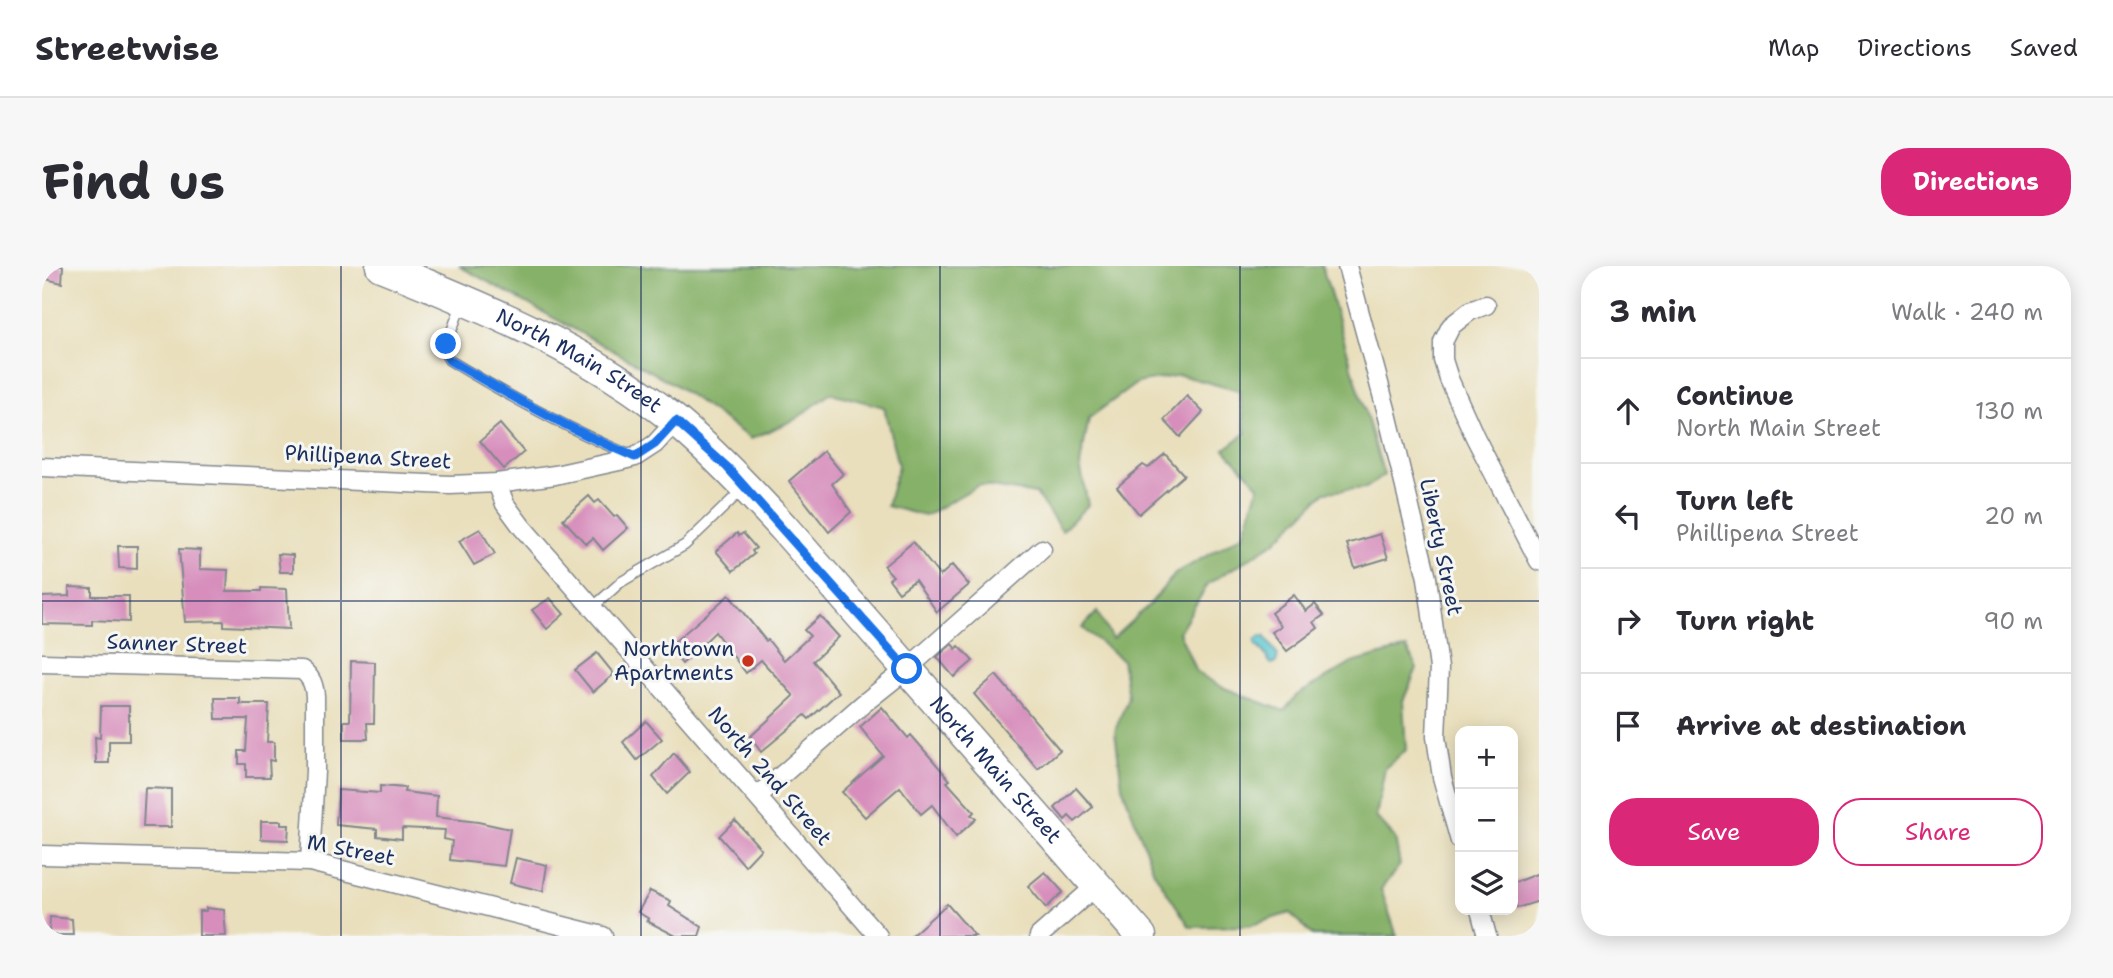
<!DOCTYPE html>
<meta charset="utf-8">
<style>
body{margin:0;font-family:"Shantell Sans",sans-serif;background:#f7f7f7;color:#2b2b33}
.controls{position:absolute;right:21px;bottom:21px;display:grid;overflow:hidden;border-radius:14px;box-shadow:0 4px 18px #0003}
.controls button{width:63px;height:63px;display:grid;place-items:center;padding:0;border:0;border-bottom:2px solid #e1e1e2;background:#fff;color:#2b2b33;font:35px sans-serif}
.stop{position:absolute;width:21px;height:21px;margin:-16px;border:5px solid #1a73e8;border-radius:50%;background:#fff}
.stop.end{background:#1a73e8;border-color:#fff;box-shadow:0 2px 7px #0008}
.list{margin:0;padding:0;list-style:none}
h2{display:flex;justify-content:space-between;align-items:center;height:91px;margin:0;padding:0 28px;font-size:30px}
h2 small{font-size:23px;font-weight:400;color:#7c7c81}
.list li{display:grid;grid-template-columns:46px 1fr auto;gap:21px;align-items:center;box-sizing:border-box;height:105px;padding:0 28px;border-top:2px solid #e1e1e2}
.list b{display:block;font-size:26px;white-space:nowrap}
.list p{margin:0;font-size:23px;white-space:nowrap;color:#7c7c81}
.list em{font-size:23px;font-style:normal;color:#7c7c81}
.actions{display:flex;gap:14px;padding:21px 28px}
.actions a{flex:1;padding:16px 0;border:2px solid #db2777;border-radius:28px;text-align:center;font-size:24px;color:#db2777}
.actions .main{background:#db2777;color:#fff}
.icon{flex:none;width:38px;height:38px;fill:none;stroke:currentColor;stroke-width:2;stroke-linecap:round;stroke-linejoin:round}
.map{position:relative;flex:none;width:1497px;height:670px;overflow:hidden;border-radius:28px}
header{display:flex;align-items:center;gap:42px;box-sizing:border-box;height:98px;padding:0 35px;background:#fff;border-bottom:2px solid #e1e1e2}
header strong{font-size:33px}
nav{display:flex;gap:38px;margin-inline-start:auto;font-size:24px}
.intro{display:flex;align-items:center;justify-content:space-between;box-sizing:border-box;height:168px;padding:0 42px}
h1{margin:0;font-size:49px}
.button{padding:18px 32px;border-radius:28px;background:#db2777;color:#fff;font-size:24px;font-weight:700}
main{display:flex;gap:42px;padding:0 42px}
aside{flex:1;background:#fff;border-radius:28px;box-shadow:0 4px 18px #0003}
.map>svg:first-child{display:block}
.forest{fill:#86b168;stroke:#507063;stroke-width:2}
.water{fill:#59c6cc;stroke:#3a7a95;stroke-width:2}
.building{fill:#d78ebc}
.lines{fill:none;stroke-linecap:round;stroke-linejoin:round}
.service-casing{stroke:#82878d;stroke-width:12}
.minor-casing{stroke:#82878d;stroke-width:21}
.primary-casing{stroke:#82878d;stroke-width:33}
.service{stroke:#fff;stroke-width:9}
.minor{stroke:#fff;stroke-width:18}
.primary{stroke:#fff;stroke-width:30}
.route{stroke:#1a73e8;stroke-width:9}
.grid{fill:none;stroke:#1b2f5e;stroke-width:2;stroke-opacity:0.55}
.poi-dot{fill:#c8321e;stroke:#f6f6f2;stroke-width:2.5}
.labels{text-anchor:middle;stroke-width:6;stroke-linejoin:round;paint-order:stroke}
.street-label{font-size:21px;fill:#1b2f5e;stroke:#f6f6f2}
.poi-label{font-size:21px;fill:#1b2f5e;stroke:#f6f6f2;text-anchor:end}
</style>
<header>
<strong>Streetwise</strong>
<nav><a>Map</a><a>Directions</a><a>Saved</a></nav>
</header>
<div class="intro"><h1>Find us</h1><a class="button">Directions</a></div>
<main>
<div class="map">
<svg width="1497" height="670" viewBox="0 0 1497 670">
<rect width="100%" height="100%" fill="#f6f6f2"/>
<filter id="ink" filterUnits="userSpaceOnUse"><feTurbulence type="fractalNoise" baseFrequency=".0143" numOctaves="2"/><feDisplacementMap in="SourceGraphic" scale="14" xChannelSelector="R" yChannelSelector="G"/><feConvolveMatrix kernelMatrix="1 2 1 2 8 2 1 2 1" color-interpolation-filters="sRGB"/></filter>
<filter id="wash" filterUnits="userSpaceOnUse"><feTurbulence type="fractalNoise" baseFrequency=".00686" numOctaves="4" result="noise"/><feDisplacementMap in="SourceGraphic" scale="28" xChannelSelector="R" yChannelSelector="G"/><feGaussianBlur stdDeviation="1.57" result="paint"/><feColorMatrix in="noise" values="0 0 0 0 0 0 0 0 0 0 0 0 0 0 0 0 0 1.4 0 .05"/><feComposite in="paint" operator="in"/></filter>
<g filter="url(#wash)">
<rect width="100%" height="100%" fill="#e9dfbc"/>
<path class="forest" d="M417,0H1280L1342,209L1324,222L1283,226L1233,276L1166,318L1137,366L1154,406L1180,421L1242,445L1255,429L1310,397L1365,382L1375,402L1361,435L1364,484L1343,502L1334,551L1353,572L1358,599L1339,623L1355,670H1271L1248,647L1206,660L1148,661L1112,606L1080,520L1073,465L1086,431L1080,394L1040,362L1055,346L1070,373L1107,339L1133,308L1202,268L1217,220L1183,183L1204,167L1197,125L1138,109L1095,117L1047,152L1038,199L1046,239L1020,265L994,228L937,219L883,250L845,240L856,200L842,141L789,127L754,153L709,173L632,118Z"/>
<path class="water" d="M1219,370H1222L1236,390L1234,397L1229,398L1222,387L1213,378V374Z"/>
<g id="blocks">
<g class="building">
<path d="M0,0H21L20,17L0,12Z"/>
<path d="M1145,130L1161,146L1138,171L1122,154Z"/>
<path d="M458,158L482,186L462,203L438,175Z"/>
<path d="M782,185L801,208L790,218L809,246L787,266L747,215Z"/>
<path d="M1123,188L1142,209L1097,248L1075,221L1101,199L1106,202Z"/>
<path d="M547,230L553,237L557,234L572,251L575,249L586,262L561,284L551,272L544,278L521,253Z"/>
<path d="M438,263L453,288L432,299L417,275Z"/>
<path d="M695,267L697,270L701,267L714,282L710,285L712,288L691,305L674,285Z"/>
<path d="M1338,268L1346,292L1313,302L1305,278Z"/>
<path d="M871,276L898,310L910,299L927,319L895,346L873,314L857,326L847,313L851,310L842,300Z"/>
<path d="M76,280H95V303L77,302Z"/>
<path d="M137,283L158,284V303L186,304L185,325H219V322L245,323L247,363L182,360V355L143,356Z"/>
<path d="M236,288L251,289V306H238Z"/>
<path d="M27,321L50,322V330H87V356L50,354V359L0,358V331L27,330Z"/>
<path d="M687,329L724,375L726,374L742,394L768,370L762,364L778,350L797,371L771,395L797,426L767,453L763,449L719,486L708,471L752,430L719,394L704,407L673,366L640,398L626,381Z"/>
<path d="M1252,329L1264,345L1273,338L1282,349L1272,356L1276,362L1245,385L1230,366L1239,360L1229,347Z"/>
<path d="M508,332L522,348L505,363L490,344Z"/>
<path d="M910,378L914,383L917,380L931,395L912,411L895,391Z"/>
<path d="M555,387L572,408L551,426L533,404Z"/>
<path d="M309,395L333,396L332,457H325L326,473H302V455H308Z"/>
<path d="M954,409L1018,484L996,503L932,428Z"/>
<path d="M173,432H198V438H227L225,476H232V495L227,494L228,511H204V498H197V485H204L206,453H174Z"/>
<path d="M59,440H87V475H67V497H54L53,471L58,472Z"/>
<path d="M840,441L866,472L869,469L908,514L905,516L932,546L929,549L934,553L914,571L890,539L879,548L858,521L823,551L800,526L841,490L818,461Z"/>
<path d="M604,455L620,473L595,494L581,476Z"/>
<path d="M632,487L648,506L625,528L611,511Z"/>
<path d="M338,520L363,522L362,526L395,530L394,551L436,556L468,563L462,600L408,594L410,575L402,573L403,564L360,562V573L335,570V563L294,559L296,524L338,527Z"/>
<path d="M103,522L129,523V561H101Z"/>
<path d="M1034,522L1051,541L1033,556L1027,550L1023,554L1013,542Z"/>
<path d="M693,554L719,583L703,600L677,570Z"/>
<path d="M219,555H239V559H247L246,574L219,573Z"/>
<path d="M474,592L505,599L501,625L468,617Z"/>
<path d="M1003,606L1021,626L1004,642L986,620Z"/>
<path d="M1497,607V635L1475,642L1471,632V617Z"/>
<path d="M608,625L629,635L627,640L660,661L657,670H634L605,655L607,653L596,646Z"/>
<path d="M905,638L933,670H869Z"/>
<path d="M164,642L182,644L184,670H157V645H164Z"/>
<path d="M8,651L30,653L31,669H7Z"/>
</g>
</g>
</g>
<g filter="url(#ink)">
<use href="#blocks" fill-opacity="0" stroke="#82878d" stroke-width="2"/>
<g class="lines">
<g class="service-casing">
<g id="service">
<path d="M420,37L402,85L407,94C465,129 525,163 588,189"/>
<path d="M551,341L579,316L643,279L700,224"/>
</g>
</g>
<g class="minor-casing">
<g id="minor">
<path d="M1305,0L1344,143L1385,312L1397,402L1394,471L1400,511L1418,575"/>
<path d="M1444,39L1428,45L1409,60L1401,76V94L1407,113L1433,171L1497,295"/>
<path d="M0,201L408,219L455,217L513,209L577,195L593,191L613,178L634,155"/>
<path d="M455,217L463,238L480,261L836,670"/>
<path d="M0,397L260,404C269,411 272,418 273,430V505L268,596"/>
<path d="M716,530L821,438L865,403L1000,283"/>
<path d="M0,589L268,596L561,670"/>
<path d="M1438,644L1445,670"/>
<path d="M997,670L1054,620"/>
</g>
</g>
<g class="primary-casing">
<g id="primary">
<path id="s1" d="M339,0C442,41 549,85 635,156C673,188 707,224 741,261L1099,670"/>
</g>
</g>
<use href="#service" class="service"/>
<use href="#minor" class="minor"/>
<use href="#primary" class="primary"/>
</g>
</g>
<g class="lines" filter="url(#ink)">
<path class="route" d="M404,78L402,85L407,94C467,129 528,164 593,191L613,178L634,155L685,201L865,403"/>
</g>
<path class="grid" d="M299,0V670M599,0V670M898,0V670M1198,0V670M0,335H1497"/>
<circle class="poi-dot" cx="706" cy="395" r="7"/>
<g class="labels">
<g class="street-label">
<text dy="7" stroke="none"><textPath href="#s1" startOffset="220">North Main Street</textPath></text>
<text transform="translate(326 191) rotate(3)" y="7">Phillipena Street</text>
<text transform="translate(1399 281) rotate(78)" y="7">Liberty Street</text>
<text transform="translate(135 378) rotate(2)" y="7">Sanner Street</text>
<text dy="7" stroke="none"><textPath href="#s1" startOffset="808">North Main Street</textPath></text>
<text transform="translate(728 510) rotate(49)" y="7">North 2nd Street</text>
<text transform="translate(309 584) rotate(11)" y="7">M Street</text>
</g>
<g class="poi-label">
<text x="692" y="390">Northtown<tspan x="692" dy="24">Apartments</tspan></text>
</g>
</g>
</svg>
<div class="controls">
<button>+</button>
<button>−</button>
<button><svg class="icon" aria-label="layers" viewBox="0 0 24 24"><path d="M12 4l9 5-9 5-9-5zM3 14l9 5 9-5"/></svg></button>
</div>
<div class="stop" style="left:865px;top:403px"></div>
<div class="stop end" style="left:404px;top:78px"></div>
</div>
<aside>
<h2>3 min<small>Walk · 240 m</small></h2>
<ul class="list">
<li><svg class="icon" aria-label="ahead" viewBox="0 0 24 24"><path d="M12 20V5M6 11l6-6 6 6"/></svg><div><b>Continue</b><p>North Main Street</p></div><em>130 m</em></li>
<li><svg class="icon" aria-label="left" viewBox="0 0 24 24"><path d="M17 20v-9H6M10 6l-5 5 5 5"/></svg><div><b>Turn left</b><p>Phillipena Street</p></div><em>20 m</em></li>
<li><svg class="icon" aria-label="right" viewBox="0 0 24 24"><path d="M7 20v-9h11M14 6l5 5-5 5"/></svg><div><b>Turn right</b></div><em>90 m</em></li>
<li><svg class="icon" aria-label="arrive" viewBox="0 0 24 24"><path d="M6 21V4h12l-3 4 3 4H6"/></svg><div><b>Arrive at destination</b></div></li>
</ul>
<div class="actions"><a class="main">Save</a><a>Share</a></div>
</aside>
</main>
